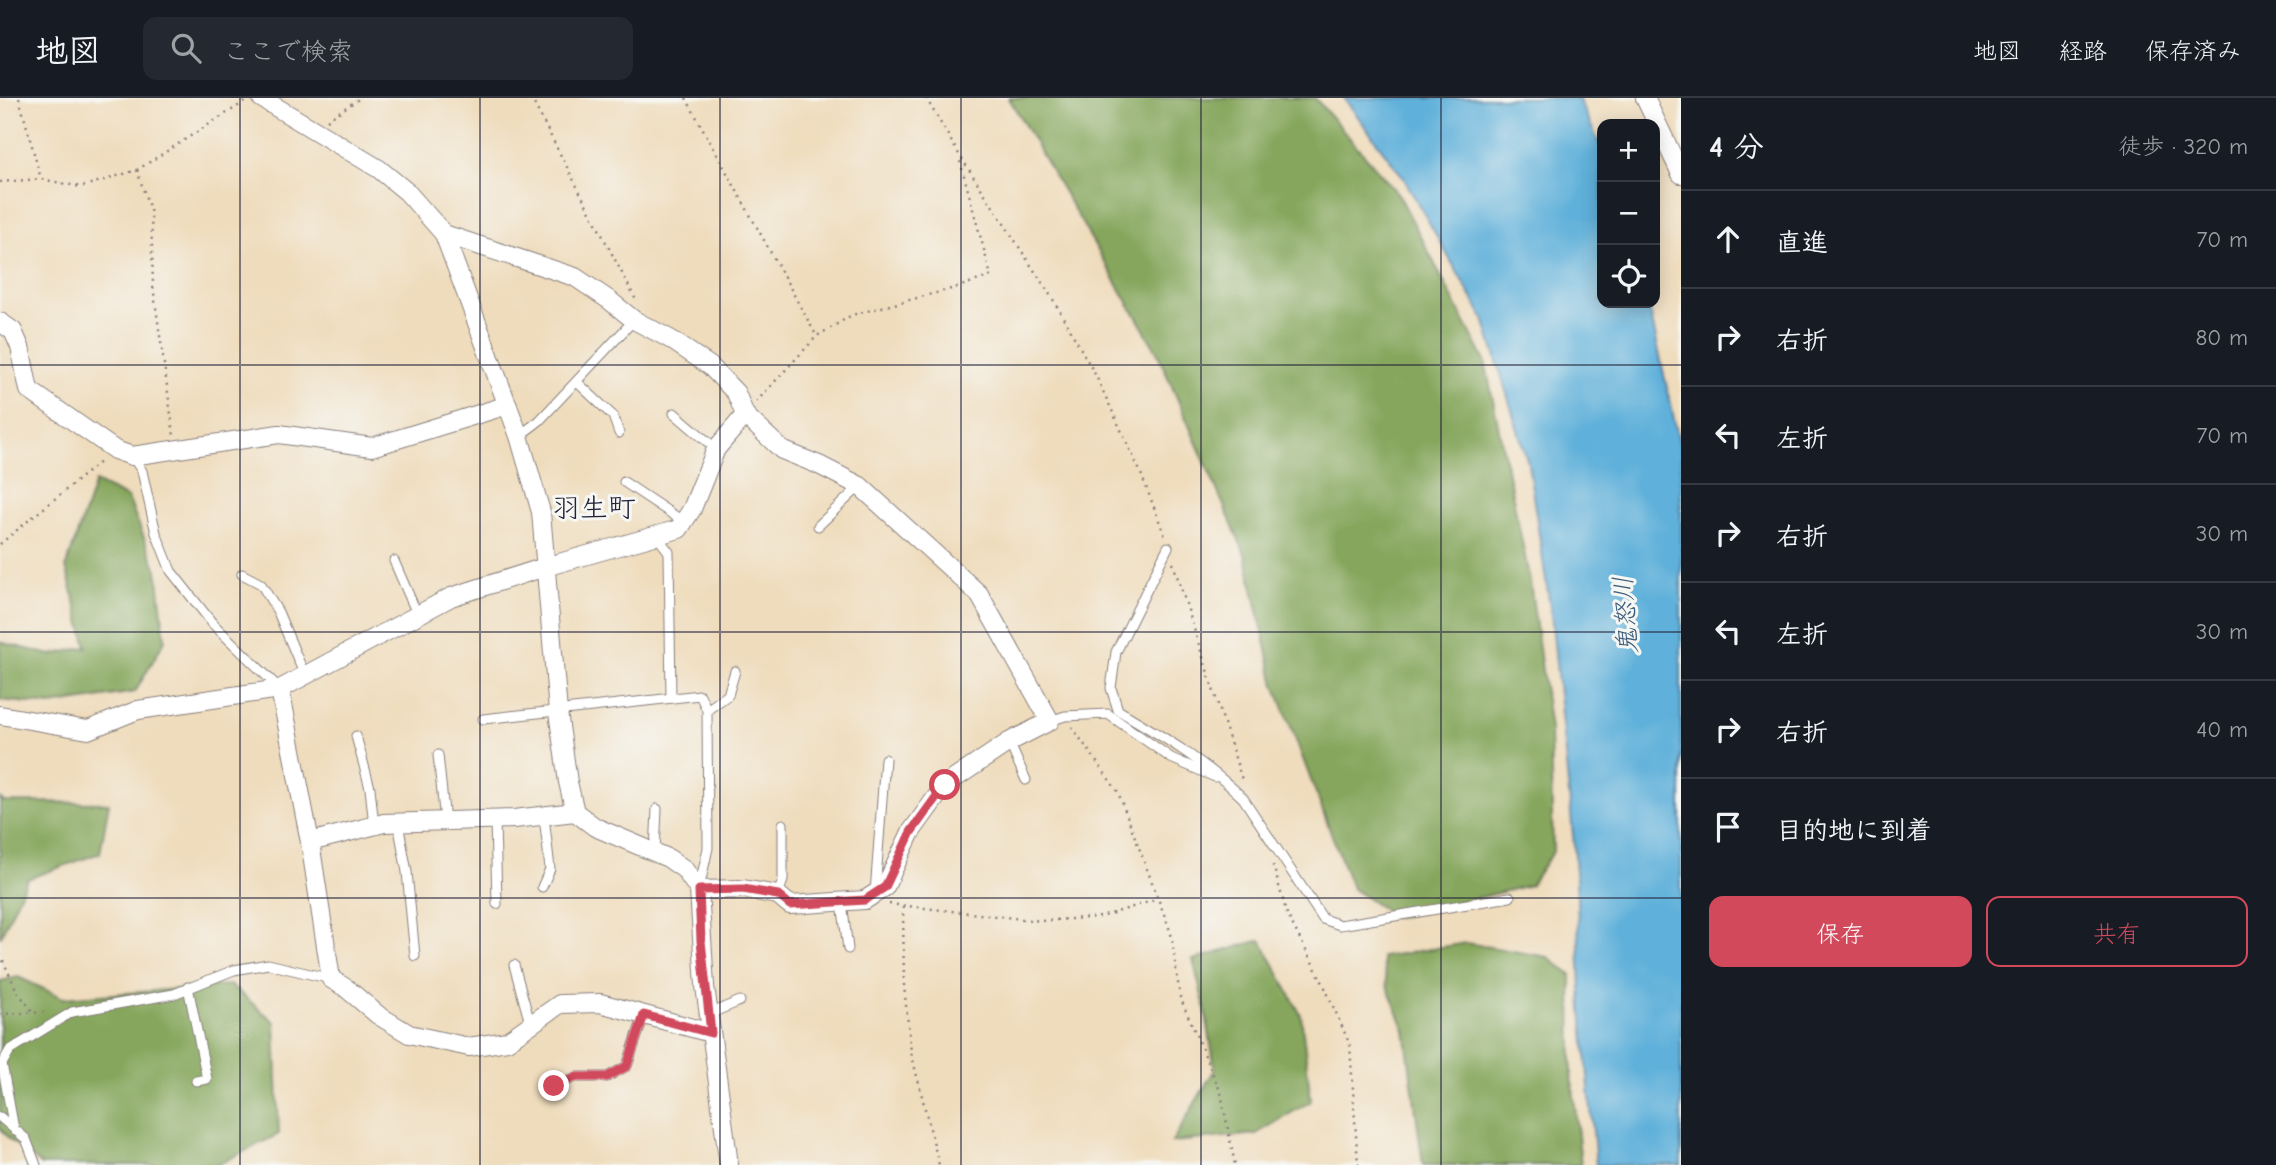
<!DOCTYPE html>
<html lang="ja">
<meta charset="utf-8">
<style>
body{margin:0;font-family:"Comic Neue","Klee One",sans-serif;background:#242831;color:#f1f3f6}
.controls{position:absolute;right:21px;top:21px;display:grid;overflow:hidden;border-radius:14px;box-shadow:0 4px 18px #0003}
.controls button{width:63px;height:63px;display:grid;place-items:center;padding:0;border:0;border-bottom:2px solid #363941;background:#171b24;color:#f1f3f6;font:35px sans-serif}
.stop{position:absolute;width:21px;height:21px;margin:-16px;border:5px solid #d1495b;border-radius:50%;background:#fff}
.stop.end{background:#d1495b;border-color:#fff;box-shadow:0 2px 7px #0008}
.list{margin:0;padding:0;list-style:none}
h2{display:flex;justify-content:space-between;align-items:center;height:91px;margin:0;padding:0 28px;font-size:30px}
h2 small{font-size:23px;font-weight:400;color:#9ea1a6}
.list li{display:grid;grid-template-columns:46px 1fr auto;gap:21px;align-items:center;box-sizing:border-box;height:98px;padding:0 28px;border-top:2px solid #363941}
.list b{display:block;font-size:26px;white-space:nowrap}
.list em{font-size:23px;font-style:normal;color:#9ea1a6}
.actions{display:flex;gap:14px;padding:21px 28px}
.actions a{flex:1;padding:16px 0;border:2px solid #d1495b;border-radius:14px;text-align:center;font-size:24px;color:#d1495b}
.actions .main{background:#d1495b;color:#fff}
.icon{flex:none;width:38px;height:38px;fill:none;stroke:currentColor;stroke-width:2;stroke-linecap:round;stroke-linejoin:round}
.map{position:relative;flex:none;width:1681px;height:1067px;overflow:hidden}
header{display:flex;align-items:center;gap:42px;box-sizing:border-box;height:98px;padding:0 35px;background:#171b24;border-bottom:2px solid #363941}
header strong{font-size:33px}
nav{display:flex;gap:38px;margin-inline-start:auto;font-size:24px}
.search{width:490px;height:63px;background:#242831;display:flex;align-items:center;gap:18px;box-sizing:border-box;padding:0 24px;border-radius:14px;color:#9ea1a6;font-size:26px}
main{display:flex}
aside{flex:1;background:#171b24}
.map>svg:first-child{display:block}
.forest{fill:#85a65b;stroke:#54644b;stroke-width:2}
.water{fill:#5fb0da;stroke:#40698a;stroke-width:2}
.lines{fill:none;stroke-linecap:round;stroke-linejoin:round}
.service-casing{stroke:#887f7c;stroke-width:11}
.minor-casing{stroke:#887f7c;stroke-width:20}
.path{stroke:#887f7c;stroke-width:2.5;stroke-dasharray:2 5;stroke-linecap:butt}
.service{stroke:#fff;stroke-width:9}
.minor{stroke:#fff;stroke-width:18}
.route{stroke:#d1495b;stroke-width:9}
.grid{fill:none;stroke:#22223b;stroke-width:2;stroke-opacity:0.55}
.labels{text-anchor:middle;stroke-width:6;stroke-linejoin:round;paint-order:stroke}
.water-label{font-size:26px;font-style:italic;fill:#3a5b7b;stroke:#f6f6f2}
.quarter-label{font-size:28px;fill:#22223b;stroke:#f6f6f2}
</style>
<header>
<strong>地図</strong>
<div class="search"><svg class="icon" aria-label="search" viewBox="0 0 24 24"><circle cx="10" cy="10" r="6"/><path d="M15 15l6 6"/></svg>ここで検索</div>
<nav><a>地図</a><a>経路</a><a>保存済み</a></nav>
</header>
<main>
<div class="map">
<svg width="1681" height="1067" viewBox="0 0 1681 1067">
<rect width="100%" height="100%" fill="#f6f6f2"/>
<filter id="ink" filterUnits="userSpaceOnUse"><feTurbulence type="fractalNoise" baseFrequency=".0143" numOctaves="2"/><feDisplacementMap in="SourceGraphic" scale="14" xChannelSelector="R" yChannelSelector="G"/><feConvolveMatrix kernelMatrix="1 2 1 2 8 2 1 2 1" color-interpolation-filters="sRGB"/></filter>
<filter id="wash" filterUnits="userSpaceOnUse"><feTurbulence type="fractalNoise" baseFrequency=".00686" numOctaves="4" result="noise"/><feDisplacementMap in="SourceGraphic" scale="28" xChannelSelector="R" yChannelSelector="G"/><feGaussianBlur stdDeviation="1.57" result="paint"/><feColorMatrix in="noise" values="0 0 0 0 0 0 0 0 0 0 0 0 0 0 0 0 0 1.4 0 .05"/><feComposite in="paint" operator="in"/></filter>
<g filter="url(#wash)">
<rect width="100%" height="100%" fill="#efdcbc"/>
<g class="forest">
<path d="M1009,0H1315L1399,97L1485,263L1530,483L1550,632L1553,754L1530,787L1396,820L1352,790L1275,587L1245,456L1157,254Z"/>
<path d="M95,384L128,400L157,472L165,542L135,594L51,607L0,602V544L51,557L87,549L66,469Z"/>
<path d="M0,700L4,704L109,705L100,755L27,781L0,840Z"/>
<path d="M1261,842L1301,917L1311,1003L1256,1036L1172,1044L1215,971L1205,910L1193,862Z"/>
<path d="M1466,845L1548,859L1571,877L1572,979L1581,1067H1423L1405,932L1387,888L1382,859Z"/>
<path d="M18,879L63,900L230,887L275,924L279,1036L217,1067H41L10,1042L0,1030V883Z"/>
</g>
<path class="water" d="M1344,0H1578L1602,51V205H1648L1681,352V1067H1596L1582,912L1575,758L1551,515L1528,365L1484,221L1403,79Z"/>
</g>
<g filter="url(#ink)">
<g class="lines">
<g class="service-casing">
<g id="service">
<path d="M577,284L613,318L619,335"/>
<path d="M674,315L716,351"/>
<path d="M519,338L539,323L634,222"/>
<path d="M132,358L142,373L156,435L171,473L213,526L279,590"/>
<path d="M624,384L684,424"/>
<path d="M818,428L860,388"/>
<path d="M656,437L669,454L671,600"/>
<path d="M1168,449L1116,554L1111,590L1118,612C1162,638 1206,664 1243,700L1323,821L1340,827L1510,799"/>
<path d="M394,463L418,518"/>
<path d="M242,476L261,486L278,514L305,578"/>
<path d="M707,612L728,597L735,573"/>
<path d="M483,621L700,597L707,612L708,750L699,791"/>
<path d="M1050,623L1065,618L1108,616L1171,660L1215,679"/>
<path d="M356,638L370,690L374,728"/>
<path d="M1009,644L1026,682"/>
<path d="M438,657L445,723"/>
<path d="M495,722L497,806"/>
<path d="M398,725L407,774L415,858"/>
<path d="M655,754L657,711"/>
<path d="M542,789L550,771L544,718"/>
<path d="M875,795L885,661"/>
<path d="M778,797L783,782V726"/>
<path d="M842,804L848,851"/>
<path d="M514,867L530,925"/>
<path d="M188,889L207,981L196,983"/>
<path d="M709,916L740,903"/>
<path d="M554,988L576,979H607L627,968L644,917"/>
<path d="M0,1019L26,1041L36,1067"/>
<path d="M14,1031L2,966L10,952L72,914L174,896L234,872L268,866L331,881"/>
</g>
</g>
<g class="minor-casing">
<g id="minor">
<path d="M261,0L379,71L407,94L444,136L519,338L541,414L558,614L568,684L575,714L595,729L668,760L684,771L699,792L705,888L729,1067"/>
<path d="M1645,0L1681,76"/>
<path d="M444,136L575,179L609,202L634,222L670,241L710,268L736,295L745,317L782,352L819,367L860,388L979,496L1050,623L1009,644L945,687L911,734L885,789L865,802L790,807L778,797L743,791L699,792"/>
<path d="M0,224L13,233L20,249L29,292L115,352L132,358L279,336L372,349L508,307"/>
<path d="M280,591L310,744L331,881L346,890L378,917L409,936L469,949L507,943L560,906L600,905L711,935"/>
<path d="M0,617L88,632L138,612L280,591L451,499L545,469L679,431L692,411L716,351L745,317"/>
<path d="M310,744L384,725L514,721L575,714"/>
</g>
</g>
<g class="path">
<path d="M19,0L41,81"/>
<path d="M531,0L637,204"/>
<path d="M686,0L816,237"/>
<path d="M926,0L957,53L1054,203L1096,278L1140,373L1165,438"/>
<path d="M327,22L360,0"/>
<path d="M137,72L151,115L153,188L174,338"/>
<path d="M0,84L41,81L81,89L137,72L246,3"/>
<path d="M756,304L817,238L852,217L955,190L991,178L959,59"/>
<path d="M0,446L101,363"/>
<path d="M1173,465L1243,685"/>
<path d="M1072,629L1118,694L1171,835L1180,899L1221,995L1235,1067"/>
<path d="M1273,767L1287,816L1323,885L1350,947L1358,1067"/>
<path d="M889,806L1041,823L1101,819L1158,801"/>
<path d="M903,809L904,888L911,954L939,1067"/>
<path d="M0,856L17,893L33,914"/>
<path d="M0,916L49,914"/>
</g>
<use href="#service" class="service"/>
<use href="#minor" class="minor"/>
</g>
</g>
<g class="lines" filter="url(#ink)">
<path class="route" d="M554,988L576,979H607L627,968L644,917L711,935L701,843L699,792L743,791L778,797L790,807L865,802L885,789L911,734L945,687"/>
</g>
<path class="grid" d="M240,0V1067M480,0V1067M720,0V1067M961,0V1067M1201,0V1067M1441,0V1067M0,267H1681M0,534H1681M0,800H1681"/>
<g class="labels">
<g class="water-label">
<text transform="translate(1625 517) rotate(-94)" y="9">鬼怒川</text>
</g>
<g class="quarter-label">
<text x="594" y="419">羽生町</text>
</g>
</g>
</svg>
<div class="controls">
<button>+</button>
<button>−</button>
<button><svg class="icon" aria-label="locate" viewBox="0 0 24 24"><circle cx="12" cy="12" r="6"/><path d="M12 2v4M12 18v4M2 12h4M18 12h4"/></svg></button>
</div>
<div class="stop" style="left:945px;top:687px"></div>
<div class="stop end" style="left:554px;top:988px"></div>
</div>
<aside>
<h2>4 分<small>徒歩 · 320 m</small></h2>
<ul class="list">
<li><svg class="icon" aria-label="ahead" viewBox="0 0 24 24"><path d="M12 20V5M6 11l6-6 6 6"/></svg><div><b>直進</b></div><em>70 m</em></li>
<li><svg class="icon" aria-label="right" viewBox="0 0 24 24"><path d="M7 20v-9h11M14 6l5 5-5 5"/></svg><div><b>右折</b></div><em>80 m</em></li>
<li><svg class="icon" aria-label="left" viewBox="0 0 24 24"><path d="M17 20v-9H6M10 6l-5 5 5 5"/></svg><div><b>左折</b></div><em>70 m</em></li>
<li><svg class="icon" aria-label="right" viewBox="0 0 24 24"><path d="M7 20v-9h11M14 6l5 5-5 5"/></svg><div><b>右折</b></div><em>30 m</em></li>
<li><svg class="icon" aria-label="left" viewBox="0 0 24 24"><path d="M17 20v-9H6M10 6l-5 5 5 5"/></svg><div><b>左折</b></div><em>30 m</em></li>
<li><svg class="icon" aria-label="right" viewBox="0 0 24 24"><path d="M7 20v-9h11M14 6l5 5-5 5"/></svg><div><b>右折</b></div><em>40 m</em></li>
<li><svg class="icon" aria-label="arrive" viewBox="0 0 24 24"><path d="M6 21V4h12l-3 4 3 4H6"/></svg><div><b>目的地に到着</b></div></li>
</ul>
<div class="actions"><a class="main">保存</a><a>共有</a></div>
</aside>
</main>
